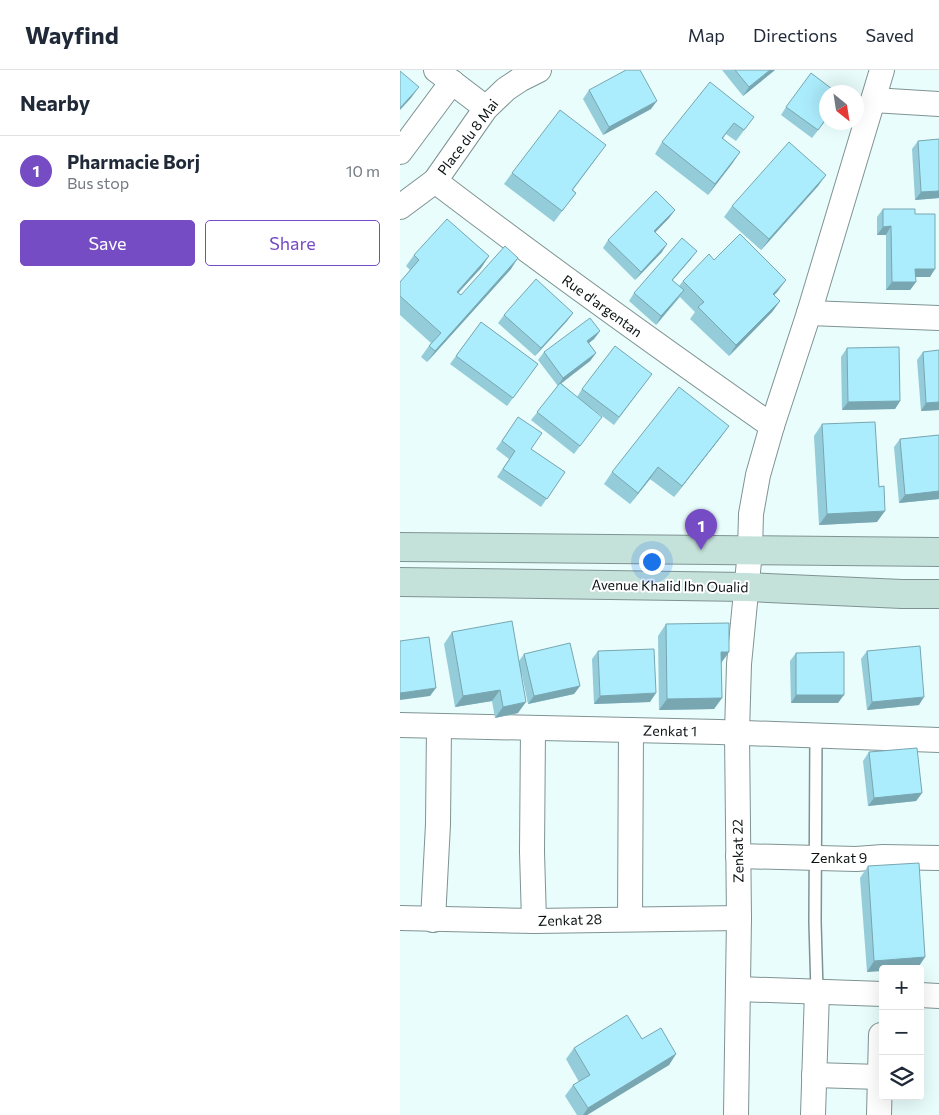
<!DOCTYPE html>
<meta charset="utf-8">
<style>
body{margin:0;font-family:Commissioner,sans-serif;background:#f6f6f7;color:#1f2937}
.controls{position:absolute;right:15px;bottom:15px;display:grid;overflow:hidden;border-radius:5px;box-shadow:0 5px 20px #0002}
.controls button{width:45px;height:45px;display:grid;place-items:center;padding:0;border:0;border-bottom:1px solid #e0e1e3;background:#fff;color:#1f2937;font:25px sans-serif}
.compass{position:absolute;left:419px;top:15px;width:45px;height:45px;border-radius:50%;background:#fff;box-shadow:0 5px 20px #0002;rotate:150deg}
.you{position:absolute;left:251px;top:491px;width:18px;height:18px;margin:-12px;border:4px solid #fff;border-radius:50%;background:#1a73e8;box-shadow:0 0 0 8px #1a73e833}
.badge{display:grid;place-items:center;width:32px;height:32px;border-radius:50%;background:#764cc4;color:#fff;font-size:16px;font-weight:700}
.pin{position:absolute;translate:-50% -41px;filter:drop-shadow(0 1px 2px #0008)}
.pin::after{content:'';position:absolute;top:26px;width:18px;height:15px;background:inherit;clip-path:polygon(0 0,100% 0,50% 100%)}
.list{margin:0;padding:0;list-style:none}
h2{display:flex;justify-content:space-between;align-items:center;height:65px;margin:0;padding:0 20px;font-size:21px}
h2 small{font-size:16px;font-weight:400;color:#747a83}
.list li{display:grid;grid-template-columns:32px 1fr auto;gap:15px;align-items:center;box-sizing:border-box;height:70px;padding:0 20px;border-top:1px solid #e0e1e3}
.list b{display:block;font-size:19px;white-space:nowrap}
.list p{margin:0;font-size:16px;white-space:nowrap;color:#747a83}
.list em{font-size:16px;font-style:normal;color:#747a83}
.actions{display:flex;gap:10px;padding:15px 20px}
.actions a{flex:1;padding:11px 0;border:1px solid #764cc4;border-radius:5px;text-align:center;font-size:18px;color:#764cc4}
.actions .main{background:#764cc4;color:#fff}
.icon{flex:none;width:28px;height:28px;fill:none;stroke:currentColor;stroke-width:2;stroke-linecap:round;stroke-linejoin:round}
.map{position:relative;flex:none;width:539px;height:1045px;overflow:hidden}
header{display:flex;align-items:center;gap:30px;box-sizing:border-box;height:70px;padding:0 25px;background:#fff;border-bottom:1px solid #e0e1e3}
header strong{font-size:24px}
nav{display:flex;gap:28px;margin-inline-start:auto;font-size:18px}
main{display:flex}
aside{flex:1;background:#fff}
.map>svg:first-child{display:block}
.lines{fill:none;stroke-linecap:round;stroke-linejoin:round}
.service-casing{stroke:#809393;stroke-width:14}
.minor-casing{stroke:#809393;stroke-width:26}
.secondary-casing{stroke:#809393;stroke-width:30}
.service{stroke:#fff;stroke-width:11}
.minor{stroke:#fff;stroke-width:24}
.secondary{stroke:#c4e1da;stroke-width:28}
.wall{fill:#94ccda}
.shaded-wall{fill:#78a6b1}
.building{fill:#acedfd;stroke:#78a6b1}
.labels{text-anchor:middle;stroke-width:4;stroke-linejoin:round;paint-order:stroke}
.street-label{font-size:14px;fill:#0b1212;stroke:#fff}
</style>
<header>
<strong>Wayfind</strong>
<nav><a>Map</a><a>Directions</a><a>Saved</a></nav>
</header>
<main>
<aside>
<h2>Nearby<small></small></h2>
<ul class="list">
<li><span class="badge">1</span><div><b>Pharmacie Borj</b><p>Bus stop</p></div><em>10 m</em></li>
</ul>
<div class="actions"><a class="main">Save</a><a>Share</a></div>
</aside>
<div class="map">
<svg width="539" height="1045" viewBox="0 0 539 1045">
<rect width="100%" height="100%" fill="#e8fdfc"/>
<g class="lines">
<g class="service-casing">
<path id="service" d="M416,666L415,852L417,921"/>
</g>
<g class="minor-casing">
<g id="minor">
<path d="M36,0L86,38"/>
<path d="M473,30L539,34"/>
<path d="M0,82L52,12"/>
<path d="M35,111C145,195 258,276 372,356"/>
<path d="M0,137L35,111L86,38L106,19L121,9L139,0"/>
<path d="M409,243L539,248"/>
<path d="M0,655L319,662L539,670"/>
<path d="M133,659L132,782L134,851"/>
<path d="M338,786L456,789L483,787L539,788"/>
<path d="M0,848L134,851L339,848"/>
<path d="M230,849L231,660"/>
<path d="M33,850L38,754L39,657"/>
<path d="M338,919L483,924"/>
<path d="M520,925L539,926"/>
<path d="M414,1005L480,1007"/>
<path d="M336,1045L339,848L337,663L339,594L350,481L351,444L358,405L372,356L409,243L482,0"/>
<path d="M413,1045L417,921"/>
<path d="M479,1045L481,965"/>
</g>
</g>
<g class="secondary-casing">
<g id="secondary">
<path d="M0,477L539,482"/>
<path d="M0,512L346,517L502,524H539"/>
</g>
</g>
<use href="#service" class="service"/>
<use href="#minor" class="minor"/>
<use href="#secondary" class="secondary"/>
</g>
<g class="wall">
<path d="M322,0H375L343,26Z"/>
<path d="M189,20L251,39L203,65L183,29Z"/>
<path d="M426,22V50L412,68L381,45L386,37Z"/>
<path d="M354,47L336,71L326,64L323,69L340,82L308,125L255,84L262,72Z"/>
<path d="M539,69V128L515,130L512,79L518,71Z"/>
<path d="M198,86L173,120L176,123L154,152L104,114L112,103Z"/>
<path d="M426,105L418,116L361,180L324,147L332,136Z"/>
<path d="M483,139L515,144L530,207H515L516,212L510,220H486V165H477V147Z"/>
<path d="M275,140L269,148L255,162L262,182L235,210L203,178L208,170Z"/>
<path d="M14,185L89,186L81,198L58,223L61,225L111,199L27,292L21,287L31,273L0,245V212L10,200L6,196Z"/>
<path d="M291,189L272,210L279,216L283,211L314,190L378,221L374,225L380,231L372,242L329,286L290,249L295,242L280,227L256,255L229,231L234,223Z"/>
<path d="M173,243L167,251L135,286L98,253L104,245Z"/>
<path d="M81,252L138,294L107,336L50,294Z"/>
<path d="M200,261L194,269L189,273L196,283L190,291L161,313L177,327L182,319L252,304L214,355L190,337L196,355L174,384L131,350L160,314L158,316L138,290L144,282Z"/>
<path d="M447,278L500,331L495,339L442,340L441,287Z"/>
<path d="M523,282L539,340L521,341L517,290Z"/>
<path d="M118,347L131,379L165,402L141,437L97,407L109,389L96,379Z"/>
<path d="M422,354L477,452L419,455L414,366Z"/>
<path d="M539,365V429L499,433L494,377L500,369Z"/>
<path d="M321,367L274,427L250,409L230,434L204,414L212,402Z"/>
<path d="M266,554L329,582L321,593L322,628L314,639L259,640L258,566Z"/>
<path d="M52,562L119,591L124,584L180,616L174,624L128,634L122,605L118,643L95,648L92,631L55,637L44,574Z"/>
<path d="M198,581L250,632L194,634L192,589Z"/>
<path d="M467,581L519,635L467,640L461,589Z"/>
<path d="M396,583L438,633H391L390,591Z"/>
<path d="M469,682L522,723L516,731L468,736L463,691Z"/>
<path d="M468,796L525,887L517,899H483L467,902L460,808Z"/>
<path d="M242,969L276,984L269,995L187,1045H177L165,1026L173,1015L179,1012L166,989L174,978Z"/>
</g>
<g class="shaded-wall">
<path d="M370,0H375L343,26L349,17Z"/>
<path d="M19,17L11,28L0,40V38Z"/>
<path d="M257,31L251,39L203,65L209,57Z"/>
<path d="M340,82L332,94L308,125L315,114Z"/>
<path d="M426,105L418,116L361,180L369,169Z"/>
<path d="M539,121V128L515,130L521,122Z"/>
<path d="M275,140L269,148L248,170L254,161Z"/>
<path d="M491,156L486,165H477L483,157Z"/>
<path d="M267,174L262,182L235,210L241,202Z"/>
<path d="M297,181L291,189L266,218L272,210Z"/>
<path d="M89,186L81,198L49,233L57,222Z"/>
<path d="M118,188L111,199L27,292L35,281Z"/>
<path d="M515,199H535L530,207H509Z"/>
<path d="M386,210L378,221L365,235L373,224Z"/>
<path d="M492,212H516L510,220H486Z"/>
<path d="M284,220L278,228L256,255L261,246Z"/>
<path d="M380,231L372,242L329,286L336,275Z"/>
<path d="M173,243L167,251L135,286L141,278Z"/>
<path d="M200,261L194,269L181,279L187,271Z"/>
<path d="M196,283L190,291L158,316L163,308Z"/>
<path d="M500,331L495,339L442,340L448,332Z"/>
<path d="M539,332V340L521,341L526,333Z"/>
<path d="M329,356L321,367L274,427L282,416Z"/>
<path d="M258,397L250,409L230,434L238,423Z"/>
<path d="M539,421V429L499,433L505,425Z"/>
<path d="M485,441L477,452L419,455L427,444Z"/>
<path d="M321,582H329L321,593Z"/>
<path d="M180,616L174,624L128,634L134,626Z"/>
<path d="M36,618L30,626L0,630V623Z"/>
<path d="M100,620L92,631L55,637L63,626Z"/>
<path d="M256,623L250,632L194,634L200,626Z"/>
<path d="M396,625H444L438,633H391Z"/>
<path d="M524,627L519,635L467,640L472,632Z"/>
<path d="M322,628L314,639L259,640L267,629Z"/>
<path d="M126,632L118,643L95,648L103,637Z"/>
<path d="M522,723L516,731L468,736L474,728Z"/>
<path d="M525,887L517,899H483V901L467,902L474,891Z"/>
<path d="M276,984L269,995L187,1045H183L188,1038Z"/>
</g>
<g class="building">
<path d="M226,0H240L257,31L209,57L189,20Z"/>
<path d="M335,0H370L349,17Z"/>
<path d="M0,1L19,17L0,38Z"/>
<path d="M411,3L436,22H426V49L418,60L386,37Z"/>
<path d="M310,12L354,47L344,60L334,53L322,68L340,82L315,114L262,72Z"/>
<path d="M160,40L206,75L172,120L176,123L162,141L112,103Z"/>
<path d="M539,69V121L521,122L518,71Z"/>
<path d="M389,72L426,105L369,169L332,136Z"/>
<path d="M256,121L275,140L254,161L267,174L241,202L208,170Z"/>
<path d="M483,139H515V144H535V199H515L516,212H492L491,156L483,157Z"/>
<path d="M47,149L89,186L57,222L61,225L105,176L118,188L35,281L29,276L41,263L0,226V212L19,190L14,185Z"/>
<path d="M340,164L386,210L373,224L380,231L336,275L298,237L304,232L283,211L309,184L314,190Z"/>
<path d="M282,168L297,181L272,210L284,220L261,246L234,223Z"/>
<path d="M136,209L173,243L141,278L104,245Z"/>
<path d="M190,248L200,261L187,271L196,283L163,308L144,282Z"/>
<path d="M81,252L138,294L113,328L56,286Z"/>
<path d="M215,276L252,304L219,347L182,319Z"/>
<path d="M499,277L500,331L448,332L447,278Z"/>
<path d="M539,280V332L526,333L523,282Z"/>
<path d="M160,313L202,347L180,376L137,342Z"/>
<path d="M279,317L329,356L282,416L258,397L238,423L212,402Z"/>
<path d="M118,347L142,363L131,379L165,402L147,429L103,399L115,381L102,371Z"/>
<path d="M475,352L479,417L484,416L485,441L427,444L422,354Z"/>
<path d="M539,365V421L505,425L500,369Z"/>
<path d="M112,551L126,632L103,637L100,620L63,626L52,562Z"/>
<path d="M329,553V582H321L322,628L267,629L266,554Z"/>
<path d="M29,567L36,618L0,623V571Z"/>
<path d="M170,573L180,616L134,626L124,584Z"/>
<path d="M520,576L524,627L472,632L467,581Z"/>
<path d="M254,579L256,623L200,626L198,581Z"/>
<path d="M444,582V625H396V583Z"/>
<path d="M517,678L522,723L474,728L469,682Z"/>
<path d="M519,793L525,887L474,891L468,796Z"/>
<path d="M227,945L242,969L261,958L276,984L188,1038L173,1015L190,1005L174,978Z"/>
</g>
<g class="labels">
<g class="street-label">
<text transform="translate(68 67) rotate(-53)" y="5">Place du 8 Mai</text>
<text transform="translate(202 236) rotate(36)" y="5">Rue d'argentan</text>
<text transform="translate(270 516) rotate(1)" y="5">Avenue Khalid Ibn Oualid</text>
<text transform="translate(270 661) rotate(1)" y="5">Zenkat 1</text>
<text transform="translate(338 781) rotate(-91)" y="5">Zenkat 22</text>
<text x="439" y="793">Zenkat 9</text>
<text transform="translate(170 850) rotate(-2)" y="5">Zenkat 28</text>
</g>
</g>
</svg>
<div class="controls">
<button>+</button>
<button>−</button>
<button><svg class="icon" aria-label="layers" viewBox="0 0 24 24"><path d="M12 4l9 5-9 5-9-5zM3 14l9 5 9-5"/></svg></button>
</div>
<svg class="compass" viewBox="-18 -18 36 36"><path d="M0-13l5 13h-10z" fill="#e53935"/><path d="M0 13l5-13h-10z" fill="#747a83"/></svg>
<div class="you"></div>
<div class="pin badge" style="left:301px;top:480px">1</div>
</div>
</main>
